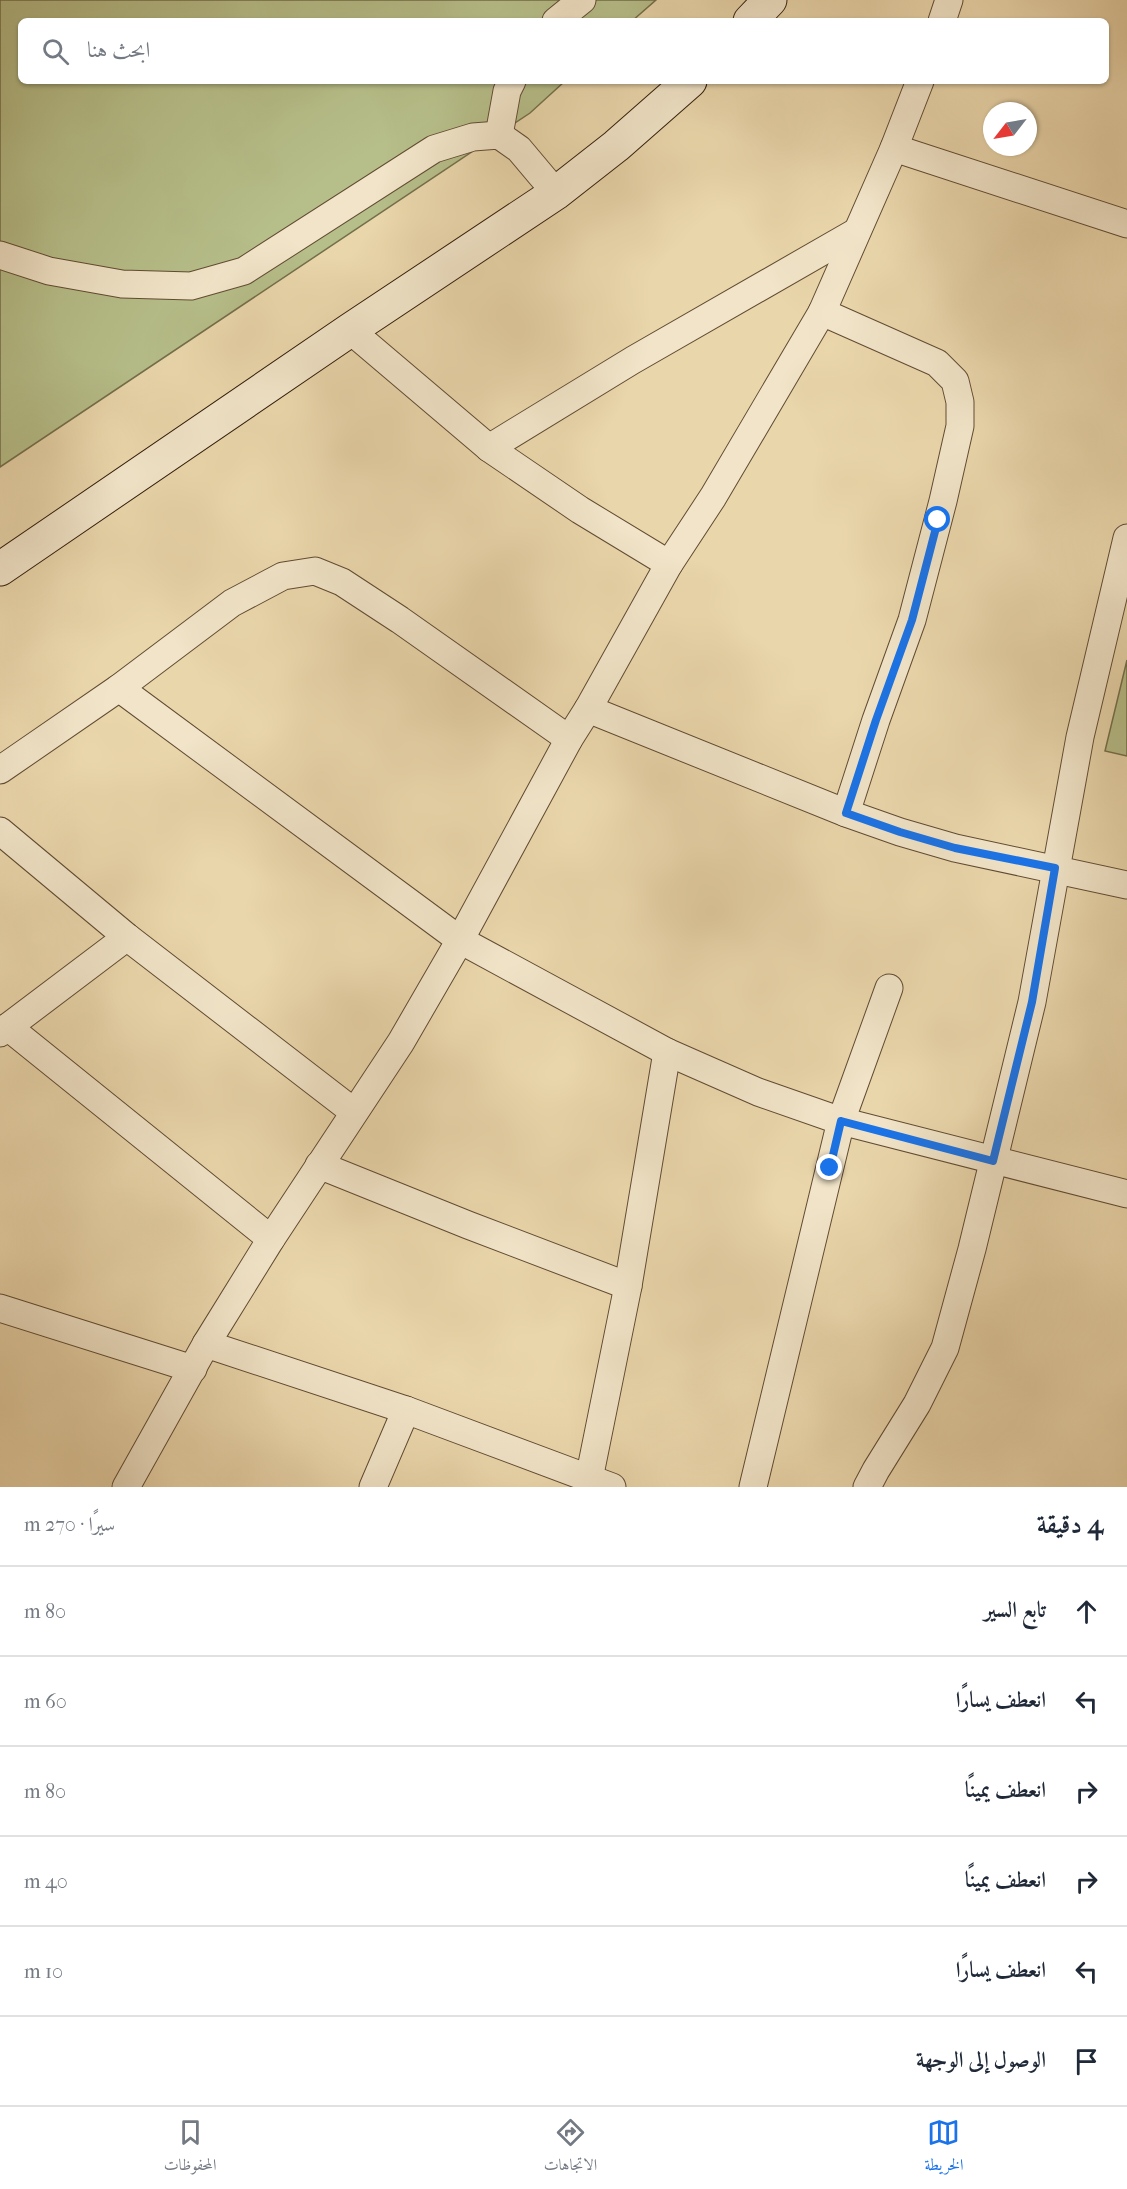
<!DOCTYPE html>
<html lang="ar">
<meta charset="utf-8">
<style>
body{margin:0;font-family:"IM FELL French Canon",Amiri,serif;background:#f6f6f7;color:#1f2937;direction:rtl}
.compass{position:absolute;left:983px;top:102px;width:54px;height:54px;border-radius:50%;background:#fff;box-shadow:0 2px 4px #0004;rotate:239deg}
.stop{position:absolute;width:18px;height:18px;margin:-14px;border:4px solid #1a73e8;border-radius:50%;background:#fff}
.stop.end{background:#1a73e8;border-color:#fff;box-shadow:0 2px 6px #0008}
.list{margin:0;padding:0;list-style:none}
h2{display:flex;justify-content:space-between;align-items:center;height:78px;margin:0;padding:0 24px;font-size:26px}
h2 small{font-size:20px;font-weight:400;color:#747a83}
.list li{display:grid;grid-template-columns:39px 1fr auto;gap:18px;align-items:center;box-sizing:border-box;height:90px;padding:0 24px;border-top:2px solid #e0e1e3}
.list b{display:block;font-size:22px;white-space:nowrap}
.list em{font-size:20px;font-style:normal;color:#747a83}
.icon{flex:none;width:33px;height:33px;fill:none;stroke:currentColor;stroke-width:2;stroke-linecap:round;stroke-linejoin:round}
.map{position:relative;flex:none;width:1127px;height:1487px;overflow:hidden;direction:ltr}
.search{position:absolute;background:#fff;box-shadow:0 2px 4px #0004;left:18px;right:18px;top:18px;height:66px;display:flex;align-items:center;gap:15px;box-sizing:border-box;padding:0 21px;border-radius:9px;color:#747a83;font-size:22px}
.sheet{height:618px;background:#fff}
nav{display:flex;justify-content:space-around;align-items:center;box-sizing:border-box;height:84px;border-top:2px solid #e0e1e3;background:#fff;font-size:16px;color:#747a83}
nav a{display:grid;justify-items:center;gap:3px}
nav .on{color:#1a73e8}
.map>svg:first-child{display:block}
.green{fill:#b6be89;stroke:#746e4a;stroke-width:1.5}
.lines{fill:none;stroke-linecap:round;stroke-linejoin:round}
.minor-casing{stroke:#614b33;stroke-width:29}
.secondary-casing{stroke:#331d0b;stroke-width:35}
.minor{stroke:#f1e4c8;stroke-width:27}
.secondary{stroke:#f1e4c8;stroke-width:33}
.route{stroke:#1a73e8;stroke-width:8}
</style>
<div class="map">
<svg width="1127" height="1487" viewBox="0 0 1127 1487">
<rect width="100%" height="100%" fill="#ead6ab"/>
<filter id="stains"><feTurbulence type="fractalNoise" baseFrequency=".00333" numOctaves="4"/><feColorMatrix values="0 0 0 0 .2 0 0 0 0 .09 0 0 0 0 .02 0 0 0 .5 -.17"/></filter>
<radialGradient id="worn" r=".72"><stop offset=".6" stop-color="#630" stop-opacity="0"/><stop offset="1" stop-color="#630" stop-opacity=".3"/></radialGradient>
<g class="green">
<path d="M0,0H656L632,21H21V81H565L530,113L0,467Z"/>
<path d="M1127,660V756L1105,751Z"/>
</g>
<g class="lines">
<g class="minor-casing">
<g id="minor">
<path d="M556,21L582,0"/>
<path d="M942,21L949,0"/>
<path d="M499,135L507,91L512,81"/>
<path d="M894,148L1127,224"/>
<path d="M0,255L49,271L122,284L191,286L244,271L434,149L473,137L499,135L519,149L556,193"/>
<path d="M822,312L937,363L955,381L960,402V426L943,501L912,620L876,720L846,813"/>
<path d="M350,330L489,448L580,510L669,564"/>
<path d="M489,448L633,360L856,232"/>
<path d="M119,688L460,940L667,1052L758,1092L841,1121L1127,1194"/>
<path d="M588,709L846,813L900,832L955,848L1127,885"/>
<path d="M0,770L119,688L232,603L283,576L315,571L342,582L400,620L569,739"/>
<path d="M0,831L127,937L354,1112"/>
<path d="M8,1027L271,1239"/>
<path d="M0,1033L127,937"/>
<path d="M319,1165L468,1225L628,1286"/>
<path d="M0,1308L193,1369"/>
<path d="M206,1344L406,1410L612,1487"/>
<path d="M126,1487L206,1344L271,1239L401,1042L460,940L569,739L588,709L669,564L713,497L822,312L894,148L920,81"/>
<path d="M373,1487L406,1410"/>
<path d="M590,1487L589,1479L628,1286L667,1052"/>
<path d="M753,1487L841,1121L889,988"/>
<path d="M867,1487L876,1470L917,1404L945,1348L972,1249L1032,1002L1080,737L1127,538"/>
</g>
</g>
<g class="secondary-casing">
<g id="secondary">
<path d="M750,21L770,0"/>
<path d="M0,569L350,330L556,193L616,146L690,81"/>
</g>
</g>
<use href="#minor" class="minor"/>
<use href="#secondary" class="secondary"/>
</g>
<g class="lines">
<path class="route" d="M830,1168L841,1121L993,1161L1032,1002L1055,868L955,848L900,832L846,813L876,720L912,620L938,520"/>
</g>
<rect width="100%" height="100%" filter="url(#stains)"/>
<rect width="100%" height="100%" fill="url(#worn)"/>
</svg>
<svg class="compass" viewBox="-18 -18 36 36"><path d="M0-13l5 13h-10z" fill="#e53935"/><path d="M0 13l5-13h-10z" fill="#747a83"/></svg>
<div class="stop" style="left:938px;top:520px"></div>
<div class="stop end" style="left:830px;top:1168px"></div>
<div class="search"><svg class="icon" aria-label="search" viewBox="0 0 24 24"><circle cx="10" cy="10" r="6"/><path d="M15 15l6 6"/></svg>ابحث هنا</div>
</div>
<section class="sheet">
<h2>4 دقيقة<small>سيرًا · 270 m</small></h2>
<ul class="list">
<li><svg class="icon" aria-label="ahead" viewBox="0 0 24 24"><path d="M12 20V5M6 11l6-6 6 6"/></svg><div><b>تابع السير</b></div><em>80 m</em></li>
<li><svg class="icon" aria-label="left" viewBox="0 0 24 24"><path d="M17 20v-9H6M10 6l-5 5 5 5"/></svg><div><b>انعطف يسارًا</b></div><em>60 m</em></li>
<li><svg class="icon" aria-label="right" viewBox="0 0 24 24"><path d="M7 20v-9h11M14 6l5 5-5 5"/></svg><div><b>انعطف يمينًا</b></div><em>80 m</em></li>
<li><svg class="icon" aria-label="right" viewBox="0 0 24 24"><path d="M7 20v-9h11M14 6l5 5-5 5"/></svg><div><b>انعطف يمينًا</b></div><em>40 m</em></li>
<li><svg class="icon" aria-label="left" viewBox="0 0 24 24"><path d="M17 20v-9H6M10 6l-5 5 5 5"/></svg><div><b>انعطف يسارًا</b></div><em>10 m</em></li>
<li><svg class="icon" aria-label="arrive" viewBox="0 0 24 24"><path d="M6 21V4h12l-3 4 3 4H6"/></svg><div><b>الوصول إلى الوجهة</b></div></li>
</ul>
</section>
<nav>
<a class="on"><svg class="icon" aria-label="map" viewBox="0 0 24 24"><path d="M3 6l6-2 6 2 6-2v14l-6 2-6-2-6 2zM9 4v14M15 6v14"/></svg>الخريطة</a>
<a><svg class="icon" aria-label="directions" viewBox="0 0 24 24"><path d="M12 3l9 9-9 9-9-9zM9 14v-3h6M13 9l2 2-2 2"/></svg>الاتجاهات</a>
<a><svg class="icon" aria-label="saved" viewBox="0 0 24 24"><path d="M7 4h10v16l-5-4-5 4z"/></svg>المحفوظات</a>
</nav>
